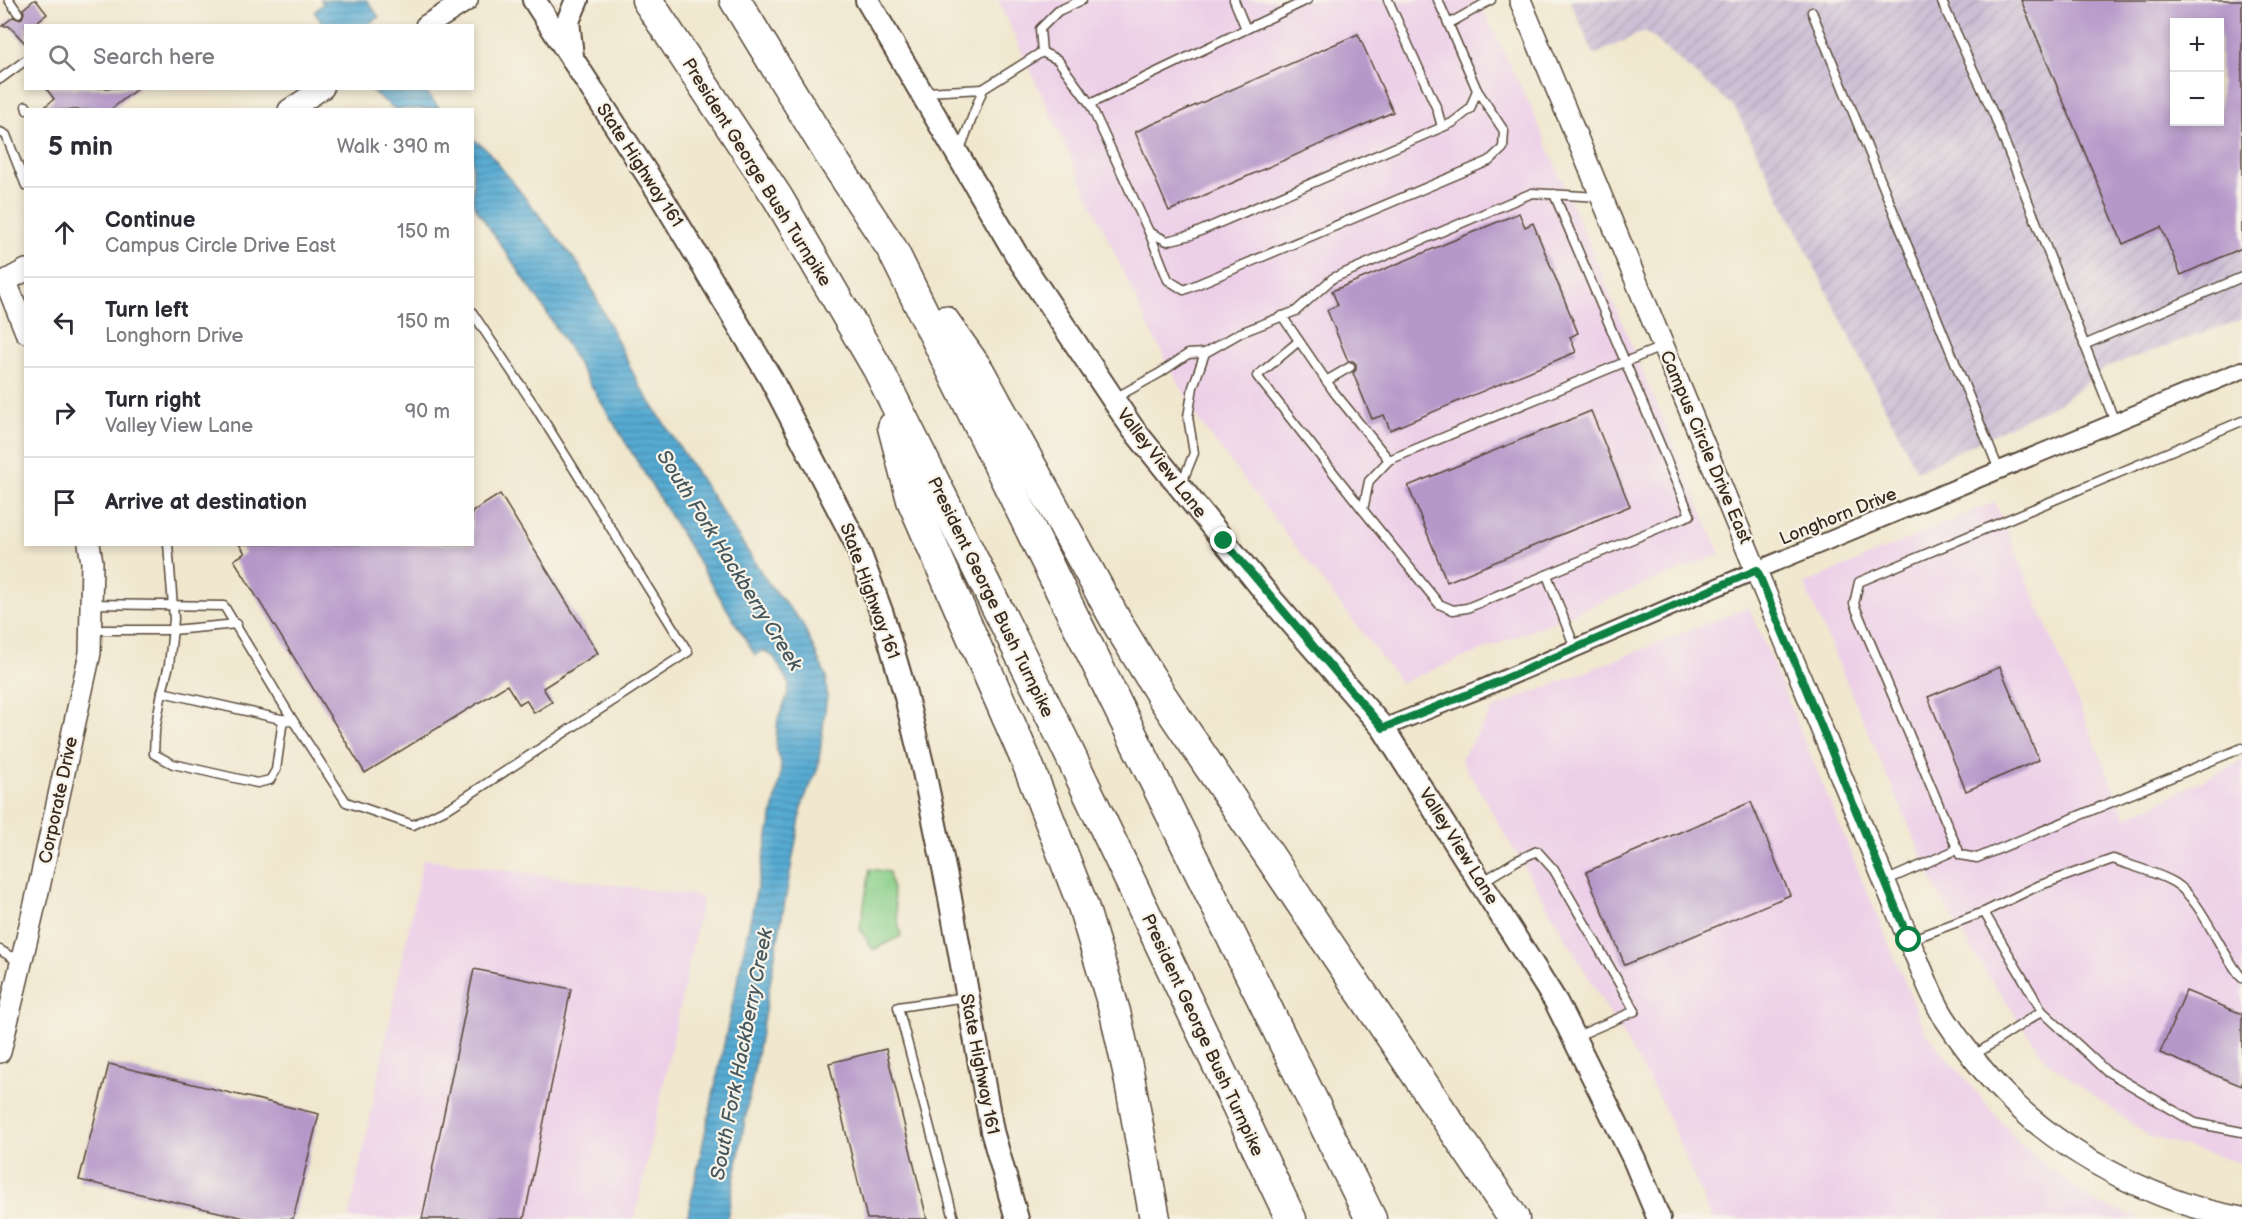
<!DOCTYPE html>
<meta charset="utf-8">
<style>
body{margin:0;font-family:"Balsamiq Sans",sans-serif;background:#f7f7f7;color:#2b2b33}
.controls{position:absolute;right:18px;top:18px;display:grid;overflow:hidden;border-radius:0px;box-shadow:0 3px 9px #0003}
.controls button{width:54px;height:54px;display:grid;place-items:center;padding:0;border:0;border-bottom:2px solid #e1e1e2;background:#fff;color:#2b2b33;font:30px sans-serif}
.stop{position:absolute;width:18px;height:18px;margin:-14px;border:4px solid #0b8043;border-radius:50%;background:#fff}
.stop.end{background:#0b8043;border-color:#fff;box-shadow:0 2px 6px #0008}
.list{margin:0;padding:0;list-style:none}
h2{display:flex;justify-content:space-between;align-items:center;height:78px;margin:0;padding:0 24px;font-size:26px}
h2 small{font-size:20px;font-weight:400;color:#7c7c81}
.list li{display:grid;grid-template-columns:39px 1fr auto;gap:18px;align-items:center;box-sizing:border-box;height:90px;padding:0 24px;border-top:2px solid #e1e1e2}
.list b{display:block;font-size:22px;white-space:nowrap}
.list p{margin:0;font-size:20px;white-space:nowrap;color:#7c7c81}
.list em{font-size:20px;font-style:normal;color:#7c7c81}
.icon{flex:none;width:33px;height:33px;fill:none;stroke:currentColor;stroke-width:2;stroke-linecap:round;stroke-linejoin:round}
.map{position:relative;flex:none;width:2242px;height:1219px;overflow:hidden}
.search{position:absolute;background:#fff;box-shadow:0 3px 9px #0003;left:24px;top:24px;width:450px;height:66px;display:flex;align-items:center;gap:15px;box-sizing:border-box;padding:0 21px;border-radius:0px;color:#7c7c81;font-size:22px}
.panel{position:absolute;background:#fff;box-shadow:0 3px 9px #0003;left:24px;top:108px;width:450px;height:438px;border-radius:0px}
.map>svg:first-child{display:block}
.built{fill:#edd0e8}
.industrial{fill:url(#industrial-furrows);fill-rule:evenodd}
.park{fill:#89cf89;stroke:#627c54;stroke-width:1.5}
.water{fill:url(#water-rules);stroke:#496a78;stroke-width:1.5}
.building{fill:#b598c9;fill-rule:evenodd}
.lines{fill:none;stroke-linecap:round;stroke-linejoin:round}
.service-casing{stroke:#564638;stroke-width:11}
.minor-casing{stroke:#564638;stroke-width:20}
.tertiary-casing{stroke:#564638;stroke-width:24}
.secondary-casing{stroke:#564638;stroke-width:26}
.motorway-casing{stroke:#564638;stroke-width:33}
.service{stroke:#fff;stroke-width:8}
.minor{stroke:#fff;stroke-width:16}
.tertiary{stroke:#fff;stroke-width:21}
.secondary{stroke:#fff;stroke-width:22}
.motorway{stroke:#fff;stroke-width:30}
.route{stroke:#0b8043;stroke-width:8}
.labels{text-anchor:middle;stroke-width:4.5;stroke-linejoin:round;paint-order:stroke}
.street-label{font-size:18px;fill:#3b2a1e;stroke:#f7f3e8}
.water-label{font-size:20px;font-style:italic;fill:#45575d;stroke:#f7f3e8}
</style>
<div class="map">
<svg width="2242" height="1219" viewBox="0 0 2242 1219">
<defs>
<pattern id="industrial-furrows" width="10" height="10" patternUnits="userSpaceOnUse" patternTransform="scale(1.5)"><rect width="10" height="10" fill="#ccbed4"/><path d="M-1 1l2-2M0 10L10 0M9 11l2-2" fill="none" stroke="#b0a3b6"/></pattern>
<pattern id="water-rules" width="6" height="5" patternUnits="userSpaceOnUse" patternTransform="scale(1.5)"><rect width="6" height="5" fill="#57abd3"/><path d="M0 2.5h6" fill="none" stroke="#498bab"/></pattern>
</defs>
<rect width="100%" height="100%" fill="#f7f3e8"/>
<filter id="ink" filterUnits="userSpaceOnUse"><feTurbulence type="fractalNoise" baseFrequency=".0167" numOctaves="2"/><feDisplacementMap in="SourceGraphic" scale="12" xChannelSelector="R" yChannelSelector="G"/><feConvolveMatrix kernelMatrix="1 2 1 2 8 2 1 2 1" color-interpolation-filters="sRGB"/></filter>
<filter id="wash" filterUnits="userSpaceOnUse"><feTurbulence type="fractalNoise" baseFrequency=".008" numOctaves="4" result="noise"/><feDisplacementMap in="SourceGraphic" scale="24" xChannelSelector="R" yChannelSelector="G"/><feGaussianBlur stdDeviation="1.35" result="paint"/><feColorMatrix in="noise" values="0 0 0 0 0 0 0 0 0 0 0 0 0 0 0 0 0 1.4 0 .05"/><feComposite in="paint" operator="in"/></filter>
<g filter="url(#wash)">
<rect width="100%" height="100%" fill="#f0e7ce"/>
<g class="built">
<path d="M998,0H1478L1530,105L1720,554L1401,683L1201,424L1151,332Z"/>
<path d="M1995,502L2126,818L2242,761V1163L2148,1136L2046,1060L1987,974L1938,893L1804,584Z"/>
<path d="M1749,607L1925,1031L2022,1146L2094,1203L2143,1219H1712L1661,1101L1461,759L1494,708Z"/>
<path d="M423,859L703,897L635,1219H349Z"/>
</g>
<path class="industrial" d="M1570,0H2242V319L2107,367L2062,401L1917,471L1735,108L1645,31L1594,55ZM2174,22H2220V122H2174Z"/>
<path class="park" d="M870,869L889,872L901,936L873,950L860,929Z"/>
<g class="water">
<path d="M321,0H367L379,17L366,25H324L314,12L323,4Z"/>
<path d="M369,89H424L440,109H395Z"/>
<path d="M472,138L487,150L582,269L639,385L769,584L802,623L826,676L827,695L818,768L803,802L727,1219H687L780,779L781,762L777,751L776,737L778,719L787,697L789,684L774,657L763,650L755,655L542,305L473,204Z"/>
</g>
<g id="blocks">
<g class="building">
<path d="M34,0H36L47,14L31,26H26V44L9,26H2L13,17L18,19L22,18L24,13L23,9Z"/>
<path d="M2021,0H2242V248L2181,275L2161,227L2123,244ZM2175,22H2220V122H2175Z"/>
<path d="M1358,34L1393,112L1169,211L1135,132Z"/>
<path d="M46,88H138L110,110H41L54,99Z"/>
<path d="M1519,213L1525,227L1533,223L1578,333L1570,337L1576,352L1390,430L1384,415L1372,419L1353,373L1356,370V364L1353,361H1348L1327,310L1338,305L1332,291Z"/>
<path d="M1591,411L1630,506L1447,582L1408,486Z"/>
<path d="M500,494L598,653L543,688L552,702L534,713L526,700L519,704L507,685L365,773L234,560L245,553L239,544H472V512Z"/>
<path d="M2000,667L2039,760L1966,791L1928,697Z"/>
<path d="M1751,802L1790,895L1625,965L1586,872Z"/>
<path d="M474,969L571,989L524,1219H422Z"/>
<path d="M2186,991L2242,1014V1086L2160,1053Z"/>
<path d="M886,1049L927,1219H867L829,1063Z"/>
<path d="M109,1064L319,1114L293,1219H249L79,1180Z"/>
</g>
</g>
</g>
<g filter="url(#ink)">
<use href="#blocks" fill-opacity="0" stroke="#564638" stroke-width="1.5"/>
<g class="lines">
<g class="service-casing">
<g id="service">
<path d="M9,0L18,13"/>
<path d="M1234,0L1246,29"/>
<path d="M1388,0L1437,109L1442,127"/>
<path d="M1941,0L1994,115L2115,422"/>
<path d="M1812,12L1999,470"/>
<path d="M1450,23L1491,0"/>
<path d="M1042,52L1040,29L1058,11L1082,0"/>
<path d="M0,79L26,60"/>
<path d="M983,89L1042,52L1058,60L1090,104L1149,232L1167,241L1191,235L1452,123L1470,109L1477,90L1438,0"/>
<path d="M925,92L983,89L959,152"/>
<path d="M1090,104L1307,0"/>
<path d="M26,106L27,110"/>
<path d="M0,132L6,135L26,186"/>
<path d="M1554,194L1690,515L1467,608L1453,610L1439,604L1363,510L1369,481L1389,460L1625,362L1664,346"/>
<path d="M1149,232L1168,280L1184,290L1489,161L1503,148L1504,131L1477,90"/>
<path d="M1282,316L1334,392L1389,460"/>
<path d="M1299,341L1257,376L1363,510"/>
<path d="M2084,345L2242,277"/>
<path d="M1326,381L1350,367"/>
<path d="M1115,398L1160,373L1188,354L1205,353L1240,333L1296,311L1333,278L1532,193L1599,197"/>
<path d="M2242,421L1859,582L1854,604L1960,855L1977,858L2242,748"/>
<path d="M1181,485L1194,453L1188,417L1193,387L1205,353"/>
<path d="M168,544L174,619L169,665L162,692L294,722L346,802L413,825L452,806L688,652L536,408L472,312"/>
<path d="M1547,575L1575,648"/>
<path d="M92,604L224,606L294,722"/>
<path d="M90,630H173L237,624"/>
<path d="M162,692L155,731L154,754L173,764L257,783L270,780L276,770L283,719"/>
<path d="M1885,881L1958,849"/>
<path d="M1482,882L1516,861L1537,851L1554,870L1635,1011L1575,1037"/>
<path d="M1984,912L2038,886L2113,859C2131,866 2159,873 2175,883C2201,899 2220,952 2242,978"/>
<path d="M1910,940L1984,912L2042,1011L2105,1070L2195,1123L2242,1132"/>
<path d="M0,950L21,963"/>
<path d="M1973,1056L2042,1011"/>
<path d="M954,1219L898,1007L966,997"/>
</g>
</g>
<g class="minor-casing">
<path id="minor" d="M1383,728L1481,689L1757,570L2242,370"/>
</g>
<g class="tertiary-casing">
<g id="tertiary">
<path d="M1520,0L1913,950C1924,973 1932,1000 1946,1020C1966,1050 1990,1081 2016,1105C2074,1160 2163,1205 2242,1218"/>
<path d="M426,26L467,0"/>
<path d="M289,110L323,88"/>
<path d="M6,282L26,332"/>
<path d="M0,284L26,270"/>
<path d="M0,1052L39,887L90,653L92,562L89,544"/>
</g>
</g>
<g class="secondary-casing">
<g id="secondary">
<path d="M534,0L658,191L771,379L855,541L882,614L905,693L924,772L948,887L992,1131L1017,1219"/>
<path d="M867,0L1019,259L1133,429L1271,599L1383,728L1556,1002L1634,1159L1659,1219"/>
<path d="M572,56L568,21L577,0"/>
</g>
</g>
<g class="motorway-casing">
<g id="motorway">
<path d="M647,0L778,198L878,369L1063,740L1291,1219"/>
<path d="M735,0L828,152L892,249L1371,1219"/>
<path d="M944,321L979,371L1119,626L1163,698L1514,1219"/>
<path d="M893,427L912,500L1026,760L1083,906L1115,1012L1128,1071L1155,1219"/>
</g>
</g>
<use href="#service" class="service"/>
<use href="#minor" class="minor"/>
<use href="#tertiary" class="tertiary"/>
<use href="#secondary" class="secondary"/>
<use href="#motorway" class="motorway"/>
</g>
</g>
<g class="lines" filter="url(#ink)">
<path class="route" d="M1224,541L1383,728L1481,689L1757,570L1909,940"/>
</g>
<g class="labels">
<g class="street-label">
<text transform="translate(640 165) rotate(57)" y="6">State Highway 161</text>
<text transform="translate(757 172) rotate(58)" y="6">President George Bush Turnpike</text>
<text transform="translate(1706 447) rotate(67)" y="6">Campus Circle Drive East</text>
<text transform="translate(1162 463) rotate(52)" y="6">Valley View Lane</text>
<text transform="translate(1838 516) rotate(-22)" y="6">Longhorn Drive</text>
<text transform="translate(870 591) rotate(70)" y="6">State Highway 161</text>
<text transform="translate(991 597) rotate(64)" y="6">President George Bush Turnpike</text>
<text transform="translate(58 800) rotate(-78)" y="6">Corporate Drive</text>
<text transform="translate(1459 846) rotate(58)" y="6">Valley View Lane</text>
<text transform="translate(1203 1035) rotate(65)" y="6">President George Bush Turnpike</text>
<text transform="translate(980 1064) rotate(79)" y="6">State Highway 161</text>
</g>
<g class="water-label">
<text transform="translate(730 560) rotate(58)" y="7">South Fork Hackberry Creek</text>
<text transform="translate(741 1054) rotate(-79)" y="7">South Fork Hackberry Creek</text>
</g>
</g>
</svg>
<div class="controls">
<button>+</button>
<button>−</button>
</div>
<div class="stop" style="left:1909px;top:940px"></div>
<div class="stop end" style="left:1224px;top:541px"></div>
<div class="search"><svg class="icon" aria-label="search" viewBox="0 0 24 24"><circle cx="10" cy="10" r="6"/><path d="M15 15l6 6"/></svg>Search here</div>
<section class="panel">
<h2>5 min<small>Walk · 390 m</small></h2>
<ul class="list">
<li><svg class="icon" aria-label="ahead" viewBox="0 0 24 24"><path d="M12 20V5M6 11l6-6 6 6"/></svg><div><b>Continue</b><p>Campus Circle Drive East</p></div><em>150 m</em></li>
<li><svg class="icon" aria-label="left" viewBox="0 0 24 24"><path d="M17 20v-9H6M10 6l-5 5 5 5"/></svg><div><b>Turn left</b><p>Longhorn Drive</p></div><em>150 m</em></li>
<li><svg class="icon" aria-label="right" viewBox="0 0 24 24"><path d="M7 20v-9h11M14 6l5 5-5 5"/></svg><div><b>Turn right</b><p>Valley View Lane</p></div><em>90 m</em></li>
<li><svg class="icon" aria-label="arrive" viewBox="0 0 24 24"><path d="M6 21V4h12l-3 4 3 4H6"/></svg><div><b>Arrive at destination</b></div></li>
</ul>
</section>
</div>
